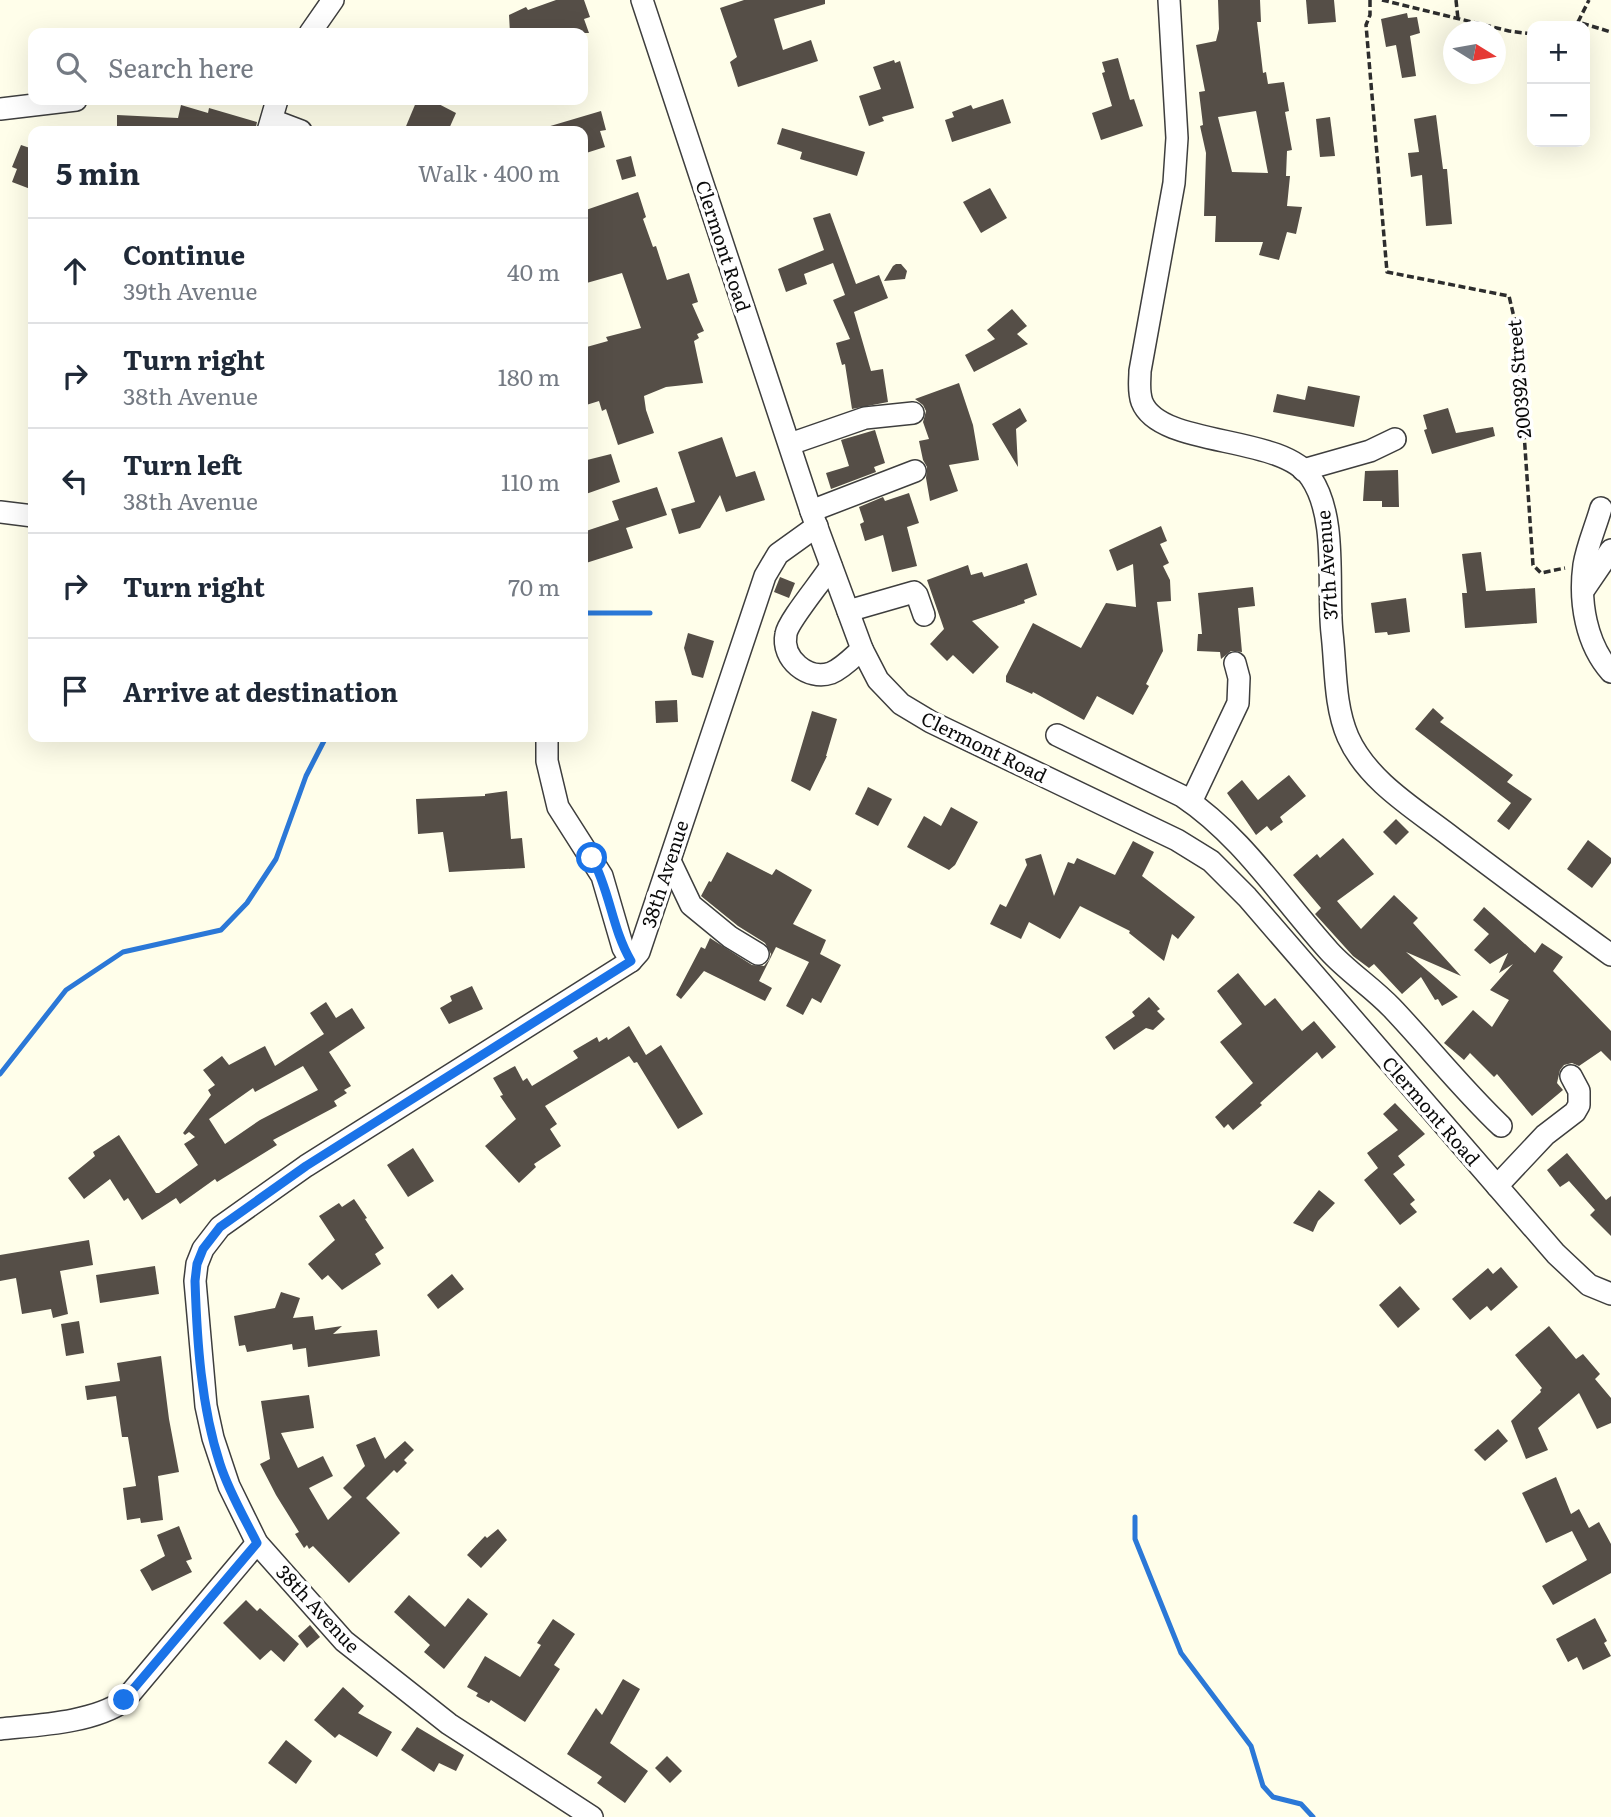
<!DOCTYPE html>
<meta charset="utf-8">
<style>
body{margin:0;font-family:Literata,serif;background:#f2f2f3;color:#1f2937}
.controls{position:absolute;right:21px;top:21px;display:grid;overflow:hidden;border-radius:14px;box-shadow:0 7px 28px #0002}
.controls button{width:63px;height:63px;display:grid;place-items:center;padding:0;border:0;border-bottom:2px solid #e0e1e3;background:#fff;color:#1f2937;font:35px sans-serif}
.compass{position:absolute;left:1443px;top:21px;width:63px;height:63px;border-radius:50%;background:#fff;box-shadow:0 7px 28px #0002;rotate:101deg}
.stop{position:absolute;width:21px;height:21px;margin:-16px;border:5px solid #1a73e8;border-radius:50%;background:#fff}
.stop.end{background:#1a73e8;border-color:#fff;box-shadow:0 2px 7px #0008}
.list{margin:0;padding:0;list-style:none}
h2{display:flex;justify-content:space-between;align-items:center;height:91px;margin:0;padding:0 28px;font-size:30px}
h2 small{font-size:23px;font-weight:400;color:#747a83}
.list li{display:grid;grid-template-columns:46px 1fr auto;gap:21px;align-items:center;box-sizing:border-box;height:105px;padding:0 28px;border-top:2px solid #e0e1e3}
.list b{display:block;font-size:26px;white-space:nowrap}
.list p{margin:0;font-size:23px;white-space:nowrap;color:#747a83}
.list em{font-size:23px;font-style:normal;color:#747a83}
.icon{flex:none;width:38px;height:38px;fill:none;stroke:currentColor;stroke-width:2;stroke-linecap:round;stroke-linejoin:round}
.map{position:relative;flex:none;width:1611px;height:1817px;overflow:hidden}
.search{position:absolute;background:#fff;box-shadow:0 7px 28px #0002;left:28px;top:28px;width:560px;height:77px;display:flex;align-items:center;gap:18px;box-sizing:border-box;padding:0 24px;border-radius:14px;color:#747a83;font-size:26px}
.panel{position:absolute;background:#fff;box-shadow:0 7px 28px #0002;left:28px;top:126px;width:560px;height:616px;border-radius:14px}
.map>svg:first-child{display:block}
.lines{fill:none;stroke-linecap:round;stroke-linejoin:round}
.stream{stroke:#2b78d7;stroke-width:5}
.building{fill:#554e47;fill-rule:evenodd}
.minor-casing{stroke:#3e3e3e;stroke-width:24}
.path{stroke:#2d2d2d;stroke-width:3.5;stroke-dasharray:7 3.5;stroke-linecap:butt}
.minor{stroke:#fff;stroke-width:21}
.route{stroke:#1a73e8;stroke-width:9}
.labels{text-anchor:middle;stroke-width:7;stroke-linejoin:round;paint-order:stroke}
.street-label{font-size:19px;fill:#0b0b0b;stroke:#fff}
</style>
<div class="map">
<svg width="1611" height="1817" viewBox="0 0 1611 1817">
<rect width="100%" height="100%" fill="#fffeea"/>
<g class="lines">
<g class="stream">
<path d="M583,613H650"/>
<path d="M0,1074L66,990L123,952L221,930L247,903L276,859L306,776L326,737"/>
<path d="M1135,1517V1539L1181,1653L1251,1746L1263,1786L1273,1797L1301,1804L1313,1817"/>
</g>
</g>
<g class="building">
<path d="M556,0H584L590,17L584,19L589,33H510L509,15L526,7L528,10Z"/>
<path d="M744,0H825V4L774,19L783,50L811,40L818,61L738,87L730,62L737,57L720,8Z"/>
<path d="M1218,0H1260L1261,22H1257L1263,73L1266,72L1268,84L1284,82L1289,111L1285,112L1292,150L1287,151L1286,176H1290L1287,206L1302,207L1296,234L1287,232L1279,260L1259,255L1263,242H1215L1216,216H1204L1206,153L1200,126L1203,125L1199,92L1205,91L1196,45L1216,41L1219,29ZM1256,111L1268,173L1232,172L1218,117Z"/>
<path d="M1306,0H1334L1336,22L1308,24Z"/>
<path d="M1407,13L1408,18L1417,17L1420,33L1410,36L1416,76L1402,78L1396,45L1386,47L1381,19Z"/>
<path d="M1118,58L1130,100L1134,99L1143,126L1101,140L1092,113L1112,106L1102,73L1105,72L1102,62Z"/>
<path d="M894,60L895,63L900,61L914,108L882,117L884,121L869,126L859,96L881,89L873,67Z"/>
<path d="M1003,99L1011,123L952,142L945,120L954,117L952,112L971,105L973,109Z"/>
<path d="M417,100H431L456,113L448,131H404Z"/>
<path d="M181,105L208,113L209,108L257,122L255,131H117V115L178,118Z"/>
<path d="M601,111L606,130L600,131L605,147L583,154V131H548L547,127Z"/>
<path d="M1436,115L1443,169H1447L1452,224L1426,226L1422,175L1411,177L1408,153L1419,152L1414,119Z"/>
<path d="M1330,117L1335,156L1320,157L1316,119Z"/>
<path d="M782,128L865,152L857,176L800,159L802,152L777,144Z"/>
<path d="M21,145L33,149V190L12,182L17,169L12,167Z"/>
<path d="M631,156L636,176L622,180L616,160Z"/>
<path d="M990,188L1007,218L981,233L963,202Z"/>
<path d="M638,192L646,217L643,219L653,247L656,246L667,280L689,273L698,302L692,304L704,331L697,334L699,338L694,341L703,383L666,387L644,396L646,410L654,433L618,445L606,409L602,411L599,401L583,406V348L608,341L606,337L641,328L622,273L583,284V211Z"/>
<path d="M830,213L856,284L879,275L888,298L854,312L871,371L883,369L888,402L852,409L845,364L842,365L836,343L850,339L833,300L845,295L833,263L804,274L807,284L786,292L778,269L824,250L813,218Z"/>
<path d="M896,264H901L907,271L905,279L884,281L893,266Z"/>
<path d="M1012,309L1027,326L1017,334L1028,344L974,372L965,355L995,339L987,330Z"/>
<path d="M959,383L973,425L979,460L949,465L958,491L930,501L926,478L927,467L923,460L919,441L929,439L923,422L926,411L923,405L915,399Z"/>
<path d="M1308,386L1360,396L1354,427L1273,412L1277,394L1305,400Z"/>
<path d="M1020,408L1027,421L1016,429L1018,467L992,424Z"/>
<path d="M1448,408L1456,433L1493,427L1495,436L1432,454L1424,430L1427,429L1423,415Z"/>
<path d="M875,430L885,463L874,467L876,472L831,489L826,473L849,466L841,440Z"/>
<path d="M722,437L736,477L755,471L765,500L726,512L720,495L700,528L679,534L671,509L695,502L678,452Z"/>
<path d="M611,454L620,482L583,495V461Z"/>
<path d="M1398,470L1399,507H1382V501H1363L1365,471Z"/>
<path d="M657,487L667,515L626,528L633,548L586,563L583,555V532L619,520L612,501Z"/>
<path d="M909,493L919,523L907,527L917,566L892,572L883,535L865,541L860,524L864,522L859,507L883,497L885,501Z"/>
<path d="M1161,526L1167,541L1160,544L1169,563L1163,566L1170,580L1171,601L1157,602L1163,651L1146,684L1149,686L1133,715L1097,696L1084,720L1033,692L1032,694L1006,682V676L1033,623L1081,648L1106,603L1136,607L1133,564L1117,571L1109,550Z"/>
<path d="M1481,552L1486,591L1535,588L1537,623L1465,628L1462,593H1467L1462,554Z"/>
<path d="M1027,563L1037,595L1024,600L1025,603L972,621L999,647L973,674L953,655L947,661L930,644L944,629L927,580L968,565L971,575L982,572L984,577Z"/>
<path d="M780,577L795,583L789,598L774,592Z"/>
<path d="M1253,587L1255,606L1238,608L1242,652L1231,651L1221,659L1220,652L1197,651L1198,634H1202L1198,593Z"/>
<path d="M1406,598L1410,632L1388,635L1387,632L1375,633L1371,603Z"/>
<path d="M688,633L714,641L703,678L692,675L684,648Z"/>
<path d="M677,700L678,722L656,723L655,701Z"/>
<path d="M1433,708L1444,718L1440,722L1513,775L1507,782L1532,799L1509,830L1497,821L1511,803L1415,729Z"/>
<path d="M812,711L837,719L826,756H827L810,791L791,781Z"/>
<path d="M1289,775L1306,796L1280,817L1283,822L1271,831L1267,826L1256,835L1227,793L1242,780L1258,800Z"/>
<path d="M868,787L892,799L878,826L855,814Z"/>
<path d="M507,791L511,839L522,838L525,868L449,872L443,832L418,834L416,799L485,796V794Z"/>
<path d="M951,807L978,822L955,865L949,870L907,847L924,816L941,826Z"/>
<path d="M1396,819L1409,832L1396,845L1383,832Z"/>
<path d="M1343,838L1374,874L1337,901L1361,929L1394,895L1418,918L1413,923L1461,976L1406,952L1458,997L1442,1006L1438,999L1435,1000L1421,977L1402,994L1374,964L1369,968L1353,956L1315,914L1321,908L1293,875L1317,854L1320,858Z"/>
<path d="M1588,840L1611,858V863L1592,888L1567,869Z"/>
<path d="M1133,841L1154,852L1142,876L1195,917L1178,939L1172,934L1164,961L1129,933L1130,931L1080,906L1060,939L1029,922L1021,939L990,924L1000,904L1006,907L1027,865L1025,859L1041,854L1054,896L1068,862L1074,864L1077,858L1115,875Z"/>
<path d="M727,852L772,875L776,869L812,890L793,924L826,940L820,954L841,965L821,1003L812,998L803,1015L786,1006L809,962L776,947L759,981L772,988L765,1001L704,971L681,999L676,995L701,947L705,949L710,938L752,965L764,966L769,960L771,954L765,943L738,926L701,896L709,881L711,882Z"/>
<path d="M1484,907L1535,953L1542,943L1563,957L1553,971L1611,1031V1061L1601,1051L1579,1066L1572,1063L1564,1065L1560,1070L1557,1083L1563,1090L1532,1116L1497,1074L1494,1077L1470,1053L1464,1060L1444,1043L1473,1010L1492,1027L1509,1000L1490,990L1513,964L1499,973L1508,953L1490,964L1474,950L1489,934L1473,920Z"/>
<path d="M1238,973L1265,1006L1275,998L1302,1031L1314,1021L1336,1047L1322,1059L1317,1052L1260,1103L1262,1105L1233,1130L1228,1124L1224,1128L1215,1117L1253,1083L1220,1042L1242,1024L1217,991Z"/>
<path d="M472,986L483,1009L449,1024L440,1008L452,1001L450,996Z"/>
<path d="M1149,997L1160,1009L1157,1011L1165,1019L1153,1030L1146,1028L1114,1050L1105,1037L1135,1016L1132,1012Z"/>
<path d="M326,1002L336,1018L352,1008L365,1028L329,1052L351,1086L344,1090L347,1093L334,1101L337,1106L273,1140L277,1145L217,1182L215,1179L180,1204L176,1198L142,1220L128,1198L124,1201L110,1179L84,1199L68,1178L95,1156L93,1152L119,1135L156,1193H159L198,1165L184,1144L195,1137L189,1132L185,1135L183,1133L211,1095L208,1090L215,1085L203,1070L222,1056L229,1065L265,1046L275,1066L324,1034L310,1013ZM303,1066L318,1090L260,1120L225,1144L209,1119L253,1088L255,1092Z"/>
<path d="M629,1026L646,1055L661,1045L703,1114L678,1129L637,1062L634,1063L629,1056L545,1106L557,1124L550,1129L561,1146L534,1164L536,1167L519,1183L485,1146L516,1119L500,1096L503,1095L493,1078L515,1066L523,1081L527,1078L532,1086L578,1058L573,1051L597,1037L599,1042L607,1037L608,1040Z"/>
<path d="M1395,1103L1425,1134L1398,1156L1405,1165L1393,1174L1415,1200L1410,1204L1417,1212L1400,1225L1364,1180L1378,1168L1367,1153L1398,1130L1383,1114Z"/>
<path d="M413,1148L434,1181L408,1197L387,1165Z"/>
<path d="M1567,1153L1606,1200L1611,1196V1236L1590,1215L1595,1210L1569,1181L1560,1187L1547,1170Z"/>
<path d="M1319,1190L1335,1203L1318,1221L1313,1232L1293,1223Z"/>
<path d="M354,1199L367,1218L365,1219L384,1248L375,1254L381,1264L342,1290L328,1275L322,1280L308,1264L335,1240L319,1216L339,1203L342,1207Z"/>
<path d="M89,1240L93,1265L60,1271L68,1314L53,1318L51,1309L22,1314L16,1278L0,1281V1255Z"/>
<path d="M155,1266L159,1294L100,1303L96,1275Z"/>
<path d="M1501,1267L1518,1287L1491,1311L1487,1306L1470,1320L1452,1299L1488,1268L1493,1274Z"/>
<path d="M452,1274L464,1289L438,1309L427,1295Z"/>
<path d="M1400,1286L1420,1309L1398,1328L1379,1305Z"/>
<path d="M281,1292L300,1298L293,1318L313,1316L315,1330L342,1326L333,1334L377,1330L380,1356L308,1367L306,1348L293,1350L292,1344L247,1352L245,1345L239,1346L234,1316L275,1308Z"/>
<path d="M79,1321L84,1353L66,1356L61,1324Z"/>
<path d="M1549,1326L1576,1359L1583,1354L1600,1374L1595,1379L1611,1398V1423L1597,1429L1579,1393L1538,1428L1548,1450L1526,1459L1511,1421L1541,1392L1540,1390L1542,1388L1515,1355Z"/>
<path d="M161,1356L169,1419L179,1472L158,1476L163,1520L141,1523L140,1518L127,1520L123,1488L136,1486L128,1437H122L116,1396L87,1400L85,1386L120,1381L117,1363Z"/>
<path d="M309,1395L314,1428L281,1433L298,1468L323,1456L333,1476L309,1488L328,1520L352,1497L343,1488L365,1466L356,1445L375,1437L385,1459L405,1441L414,1450L404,1460L407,1463L397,1473L394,1470L366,1498L400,1533L349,1583L313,1546L309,1549L307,1545L304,1548L295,1534L299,1532L276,1495L260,1464L270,1459L261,1401Z"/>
<path d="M1498,1429L1508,1441L1485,1461L1474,1450Z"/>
<path d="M1556,1477L1571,1514L1579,1509L1589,1528L1599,1522L1611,1544V1573L1553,1605L1542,1586L1587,1560L1572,1531L1546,1543L1522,1493Z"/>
<path d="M179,1526L192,1559L186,1561L192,1572L152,1591L140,1570L165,1556L157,1535Z"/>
<path d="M498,1529L507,1540L481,1568L467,1555L485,1536L487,1538Z"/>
<path d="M409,1595L445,1627L468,1598L488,1614L444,1669L424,1652L430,1645L394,1612Z"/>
<path d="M246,1600L257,1611L260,1608L299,1644L284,1662L271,1650L260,1660L223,1623Z"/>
<path d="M1595,1618L1607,1641L1604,1643L1611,1656L1583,1670L1577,1657L1568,1662L1556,1639Z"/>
<path d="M553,1619L575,1634L554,1665L560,1669L525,1722L491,1700L489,1703L476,1696L478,1693L467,1687L485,1656L520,1677L541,1645L537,1643Z"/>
<path d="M310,1625L320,1637L307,1648L298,1636Z"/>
<path d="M623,1679L640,1689L610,1743L648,1771L625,1803L597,1783L602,1777L567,1754L596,1708L602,1715Z"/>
<path d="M343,1687L364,1706L358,1713L392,1732L377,1757L339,1734L335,1738L314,1720Z"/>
<path d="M417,1727L464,1755L456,1771L439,1763L434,1772L401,1750Z"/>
<path d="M286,1740L312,1761L296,1784L268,1763Z"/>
<path d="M667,1756L682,1771L670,1783L655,1768Z"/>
</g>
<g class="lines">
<g class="minor-casing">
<g id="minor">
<path d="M642,0L811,511L862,649L878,680L901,704L931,722L1177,840L1211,861L1247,897L1556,1254L1589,1285L1611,1294"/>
<path d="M1169,0L1177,138L1174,183L1140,371C1140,381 1138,391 1142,402C1160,448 1282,434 1311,478C1338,518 1327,586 1332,633C1336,667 1334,705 1348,737C1368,782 1417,810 1454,839C1506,878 1558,917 1611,955"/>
<path d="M310,33L333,0"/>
<path d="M0,109L76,100"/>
<path d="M272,120L301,131"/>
<path d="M268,131L277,100"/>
<path d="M790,444L865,418L913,413"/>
<path d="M1303,470L1370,451L1395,439"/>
<path d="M1601,508C1596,526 1587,546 1584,565C1579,602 1586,644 1611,672"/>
<path d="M811,511L915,471"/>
<path d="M0,512L33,516"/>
<path d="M831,566C822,581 788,621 786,634C781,659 808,681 831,673C843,668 853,657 862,649"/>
<path d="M1585,588L1611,550"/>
<path d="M848,611L914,592L917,595L924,615"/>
<path d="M1057,735L1182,796C1242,836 1281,898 1329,951C1348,972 1372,987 1392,1008C1429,1047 1462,1089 1501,1126"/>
<path d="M547,737V761L558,807L602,876L623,948L631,961"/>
<path d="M1191,802L1238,703L1239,678L1235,663"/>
<path d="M670,861L691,905L730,937L758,954"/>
<path d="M1497,1186L1545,1135L1575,1112L1579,1105V1091L1571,1076"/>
<path d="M0,1729C38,1725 92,1723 124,1701L257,1543"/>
<path d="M592,1817L449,1724L344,1641L257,1543L229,1486L213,1438L206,1406L195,1281L197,1264L203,1249L220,1227L306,1166L631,961L639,952L765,576L778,554L817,526"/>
</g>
</g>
<g class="path">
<path d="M1370,0V15L1366,25L1387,272L1509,296L1517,330L1533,565L1541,573L1565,568"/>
<path d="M1382,0L1509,31L1532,34"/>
<path d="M1456,0L1458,19"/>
<path d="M1578,22L1589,0"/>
<path d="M1573,26L1578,22L1611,32"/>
</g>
<use href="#minor" class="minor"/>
</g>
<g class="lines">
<path class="route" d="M124,1700L257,1543C244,1517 229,1492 220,1464C201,1406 197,1341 195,1281L197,1264L203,1249L220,1227L306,1166L631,961C612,929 610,891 592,858"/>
</g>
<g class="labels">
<g class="street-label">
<text transform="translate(723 246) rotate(72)" y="7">Clermont Road</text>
<text transform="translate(1519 379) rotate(-95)" y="7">200392 Street</text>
<text transform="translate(1327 565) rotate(-94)" y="7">37th Avenue</text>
<text transform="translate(984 747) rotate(26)" y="7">Clermont Road</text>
<text transform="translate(665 874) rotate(-72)" y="7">38th Avenue</text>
<text transform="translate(1431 1111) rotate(49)" y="7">Clermont Road</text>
<text transform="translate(318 1609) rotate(47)" y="7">38th Avenue</text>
</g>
</g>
</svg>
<div class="controls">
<button>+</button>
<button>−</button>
</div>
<svg class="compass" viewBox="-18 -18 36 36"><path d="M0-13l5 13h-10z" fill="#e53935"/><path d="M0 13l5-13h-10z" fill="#747a83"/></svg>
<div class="stop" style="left:592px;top:858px"></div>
<div class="stop end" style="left:124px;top:1700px"></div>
<div class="search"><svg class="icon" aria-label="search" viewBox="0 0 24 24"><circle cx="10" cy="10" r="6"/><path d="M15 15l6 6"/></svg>Search here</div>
<section class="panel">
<h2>5 min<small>Walk · 400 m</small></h2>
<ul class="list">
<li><svg class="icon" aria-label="ahead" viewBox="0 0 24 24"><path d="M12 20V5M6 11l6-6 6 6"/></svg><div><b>Continue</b><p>39th Avenue</p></div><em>40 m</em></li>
<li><svg class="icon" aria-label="right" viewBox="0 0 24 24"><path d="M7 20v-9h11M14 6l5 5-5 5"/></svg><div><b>Turn right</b><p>38th Avenue</p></div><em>180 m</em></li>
<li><svg class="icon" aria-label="left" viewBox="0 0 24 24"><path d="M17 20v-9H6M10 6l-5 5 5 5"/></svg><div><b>Turn left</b><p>38th Avenue</p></div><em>110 m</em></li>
<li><svg class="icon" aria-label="right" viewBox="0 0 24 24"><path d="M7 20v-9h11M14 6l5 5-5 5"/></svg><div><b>Turn right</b></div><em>70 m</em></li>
<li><svg class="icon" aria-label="arrive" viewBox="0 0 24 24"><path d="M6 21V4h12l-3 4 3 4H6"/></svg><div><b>Arrive at destination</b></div></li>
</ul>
</section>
</div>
